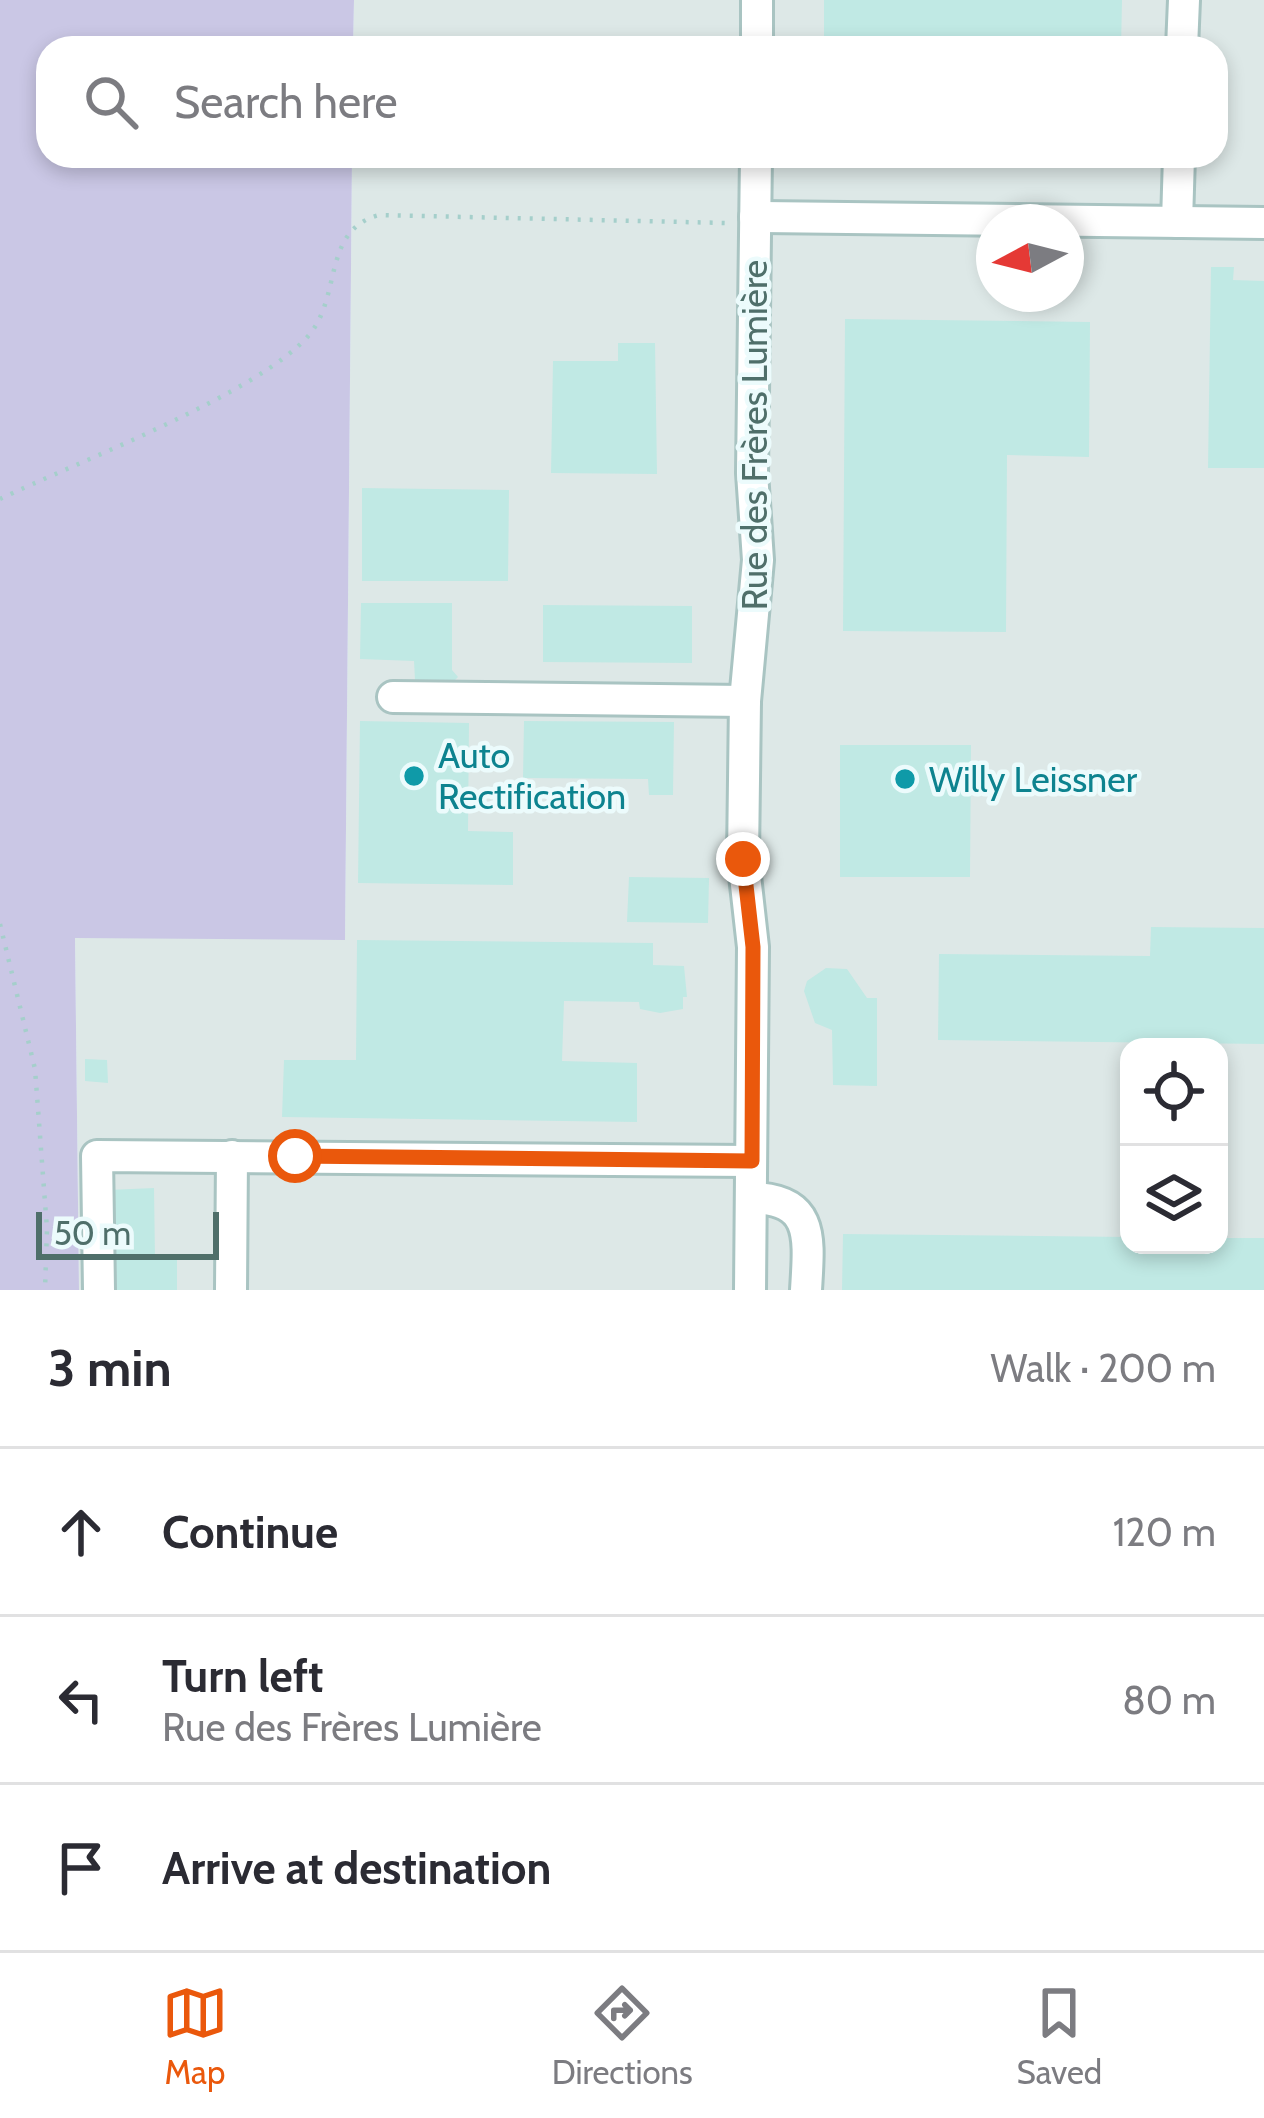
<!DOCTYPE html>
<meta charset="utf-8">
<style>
body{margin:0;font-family:Cabin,sans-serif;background:#f2f2f3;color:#2b2b33}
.controls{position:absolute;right:36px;bottom:36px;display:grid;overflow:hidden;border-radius:24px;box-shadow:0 6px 18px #0003}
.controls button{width:108px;height:108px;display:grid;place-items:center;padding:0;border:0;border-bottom:3px solid #e1e1e2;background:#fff;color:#2b2b33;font:60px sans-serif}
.compass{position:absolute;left:976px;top:204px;width:108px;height:108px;border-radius:50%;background:#fff;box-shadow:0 6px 18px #0003;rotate:263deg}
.scale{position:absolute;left:36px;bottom:30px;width:183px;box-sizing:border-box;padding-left:12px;border:6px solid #4f6f6a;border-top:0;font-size:33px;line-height:42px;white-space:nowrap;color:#4f6f6a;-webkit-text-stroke:9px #ecfbfc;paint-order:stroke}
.stop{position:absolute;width:36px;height:36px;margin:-27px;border:9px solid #ea580c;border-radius:50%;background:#fff}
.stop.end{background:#ea580c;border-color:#fff;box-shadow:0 3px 12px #0008}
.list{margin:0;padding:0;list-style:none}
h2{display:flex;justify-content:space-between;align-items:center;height:156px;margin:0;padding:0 48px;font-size:51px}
h2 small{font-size:39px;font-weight:400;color:#7c7c81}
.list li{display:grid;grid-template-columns:78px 1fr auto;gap:36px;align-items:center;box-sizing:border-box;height:168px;padding:0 48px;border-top:3px solid #e1e1e2}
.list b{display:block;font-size:45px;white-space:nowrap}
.list p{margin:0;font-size:39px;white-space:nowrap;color:#7c7c81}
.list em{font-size:39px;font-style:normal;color:#7c7c81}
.icon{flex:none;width:66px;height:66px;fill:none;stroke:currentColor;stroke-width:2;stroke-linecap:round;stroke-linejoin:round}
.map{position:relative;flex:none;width:1264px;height:1290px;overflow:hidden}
.search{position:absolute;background:#fff;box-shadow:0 6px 18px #0003;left:36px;right:36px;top:36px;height:132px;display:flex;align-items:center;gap:30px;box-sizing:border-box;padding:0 42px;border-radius:36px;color:#7c7c81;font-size:45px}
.sheet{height:660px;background:#fff}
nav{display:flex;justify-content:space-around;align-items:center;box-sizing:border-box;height:168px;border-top:3px solid #e1e1e2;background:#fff;font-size:33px;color:#7c7c81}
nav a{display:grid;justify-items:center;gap:6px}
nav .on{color:#ea580c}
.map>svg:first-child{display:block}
.industrial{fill:#dde8e7;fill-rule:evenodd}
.green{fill:#cac7e5}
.building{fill:#c0e9e4}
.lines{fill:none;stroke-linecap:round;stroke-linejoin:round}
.minor-casing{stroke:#a9c4c2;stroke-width:36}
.path{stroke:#a5cfcb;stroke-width:4.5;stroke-dasharray:3 9;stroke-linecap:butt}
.minor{stroke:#fff;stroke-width:30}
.route{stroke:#ea580c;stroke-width:15}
.culture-dot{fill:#0f9aa8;stroke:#ecfbfc;stroke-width:4.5}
.labels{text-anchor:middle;stroke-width:9;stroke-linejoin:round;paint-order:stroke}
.street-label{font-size:36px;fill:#4f6f6a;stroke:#ecfbfc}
.culture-label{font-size:36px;fill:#0d838f;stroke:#ecfbfc;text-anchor:start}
</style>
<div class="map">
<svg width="1264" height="1290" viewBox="0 0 1264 1290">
<rect width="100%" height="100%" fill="#e6f7f9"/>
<path class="industrial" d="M354,0H1264V1290H79L75,937L345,939L352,156H1216V48H353ZM994,222H1066V294H994ZM1129,1047H1219V1245H1129Z"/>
<path class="green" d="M0,0H354L353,48H48V156H352L345,940L75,938L79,1290H0Z"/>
<g class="building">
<path d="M824,0H1122L1121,48H824Z"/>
<path d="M645,37L698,38V48H645Z"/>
<path d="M1211,267H1234L1233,280L1264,281V468H1208Z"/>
<path d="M845,319L1090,322L1089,457L1007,455L1006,632L843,631Z"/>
<path d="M618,343H655L657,474L551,473L553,361H618Z"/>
<path d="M362,488L509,490L508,581H362Z"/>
<path d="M361,603H452V670L458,677L448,687L442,680H415L414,661L360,659Z"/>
<path d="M543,605L692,606V663L543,662Z"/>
<path d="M360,721L469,723L468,831L513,832V885L358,883Z"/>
<path d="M524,721L674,722L673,795H649L648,779L523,778Z"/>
<path d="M840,745H971L970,877H840Z"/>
<path d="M629,877L709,878L708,923L627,922Z"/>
<path d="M1151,927L1264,928V1044L938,1040L939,954L1150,956Z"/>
<path d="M357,940L653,943V965L684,966L687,997H683V1009L660,1013L640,1009L639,1002L564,1001L562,1061L637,1063V1122L282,1117L284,1060H356Z"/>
<path d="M826,968L847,969L867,998H877V1086L833,1085L832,1030L815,1023L804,991L807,981Z"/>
<path d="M85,1059L107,1060L108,1083L85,1081Z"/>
<path d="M154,1188L155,1258H177V1290H114L108,1190Z"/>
<path d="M843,1234L1129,1237V1245H1219V1238H1264V1290H842Z"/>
</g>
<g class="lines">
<g class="minor-casing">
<g id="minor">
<path d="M757,48V0"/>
<path d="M1182,48L1184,0"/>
<path d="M755,217L1264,223"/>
<path d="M1177,222L1179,156"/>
<path d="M393,697L745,701"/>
<path d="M751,1198C815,1199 809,1238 806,1290"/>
<path d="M99,1290L97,1156L751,1161"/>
<path d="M231,1290L232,1156"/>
<path d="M750,1290L753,947L743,858L745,701L758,560L752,473L756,156"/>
</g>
</g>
<g class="path">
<path d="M0,499C75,463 260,393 309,335C342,296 322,230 379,215L726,223"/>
<path d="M0,924L35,1069L47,1229L45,1290"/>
</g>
<use href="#minor" class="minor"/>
</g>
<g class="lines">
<path class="route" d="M295,1156L752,1161L753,947L743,859"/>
</g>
<g class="culture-dot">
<circle cx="414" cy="776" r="12"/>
<circle cx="905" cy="779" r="12"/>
</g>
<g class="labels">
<g class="street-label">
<text transform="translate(754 435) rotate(-90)" y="13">Rue des Frères Lumière</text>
</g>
<g class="culture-label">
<text x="438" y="768">Auto<tspan x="438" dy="41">Rectification</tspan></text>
<text x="929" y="792">Willy Leissner</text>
</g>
</g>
</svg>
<div class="controls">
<button><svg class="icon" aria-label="locate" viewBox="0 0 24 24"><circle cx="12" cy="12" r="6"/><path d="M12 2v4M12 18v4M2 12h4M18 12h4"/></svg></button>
<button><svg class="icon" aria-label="layers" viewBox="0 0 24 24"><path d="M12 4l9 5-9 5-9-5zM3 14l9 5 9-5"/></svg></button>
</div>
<svg class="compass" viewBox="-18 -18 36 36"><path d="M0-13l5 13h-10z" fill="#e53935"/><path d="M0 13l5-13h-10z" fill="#7c7c81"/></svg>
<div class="scale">50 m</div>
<div class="stop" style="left:295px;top:1156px"></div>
<div class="stop end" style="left:743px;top:859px"></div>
<div class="search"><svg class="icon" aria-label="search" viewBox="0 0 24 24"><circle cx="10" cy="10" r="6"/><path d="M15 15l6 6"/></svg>Search here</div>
</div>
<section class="sheet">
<h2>3 min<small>Walk · 200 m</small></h2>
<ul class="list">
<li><svg class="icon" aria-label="ahead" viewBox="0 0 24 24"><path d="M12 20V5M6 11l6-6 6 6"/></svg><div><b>Continue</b></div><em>120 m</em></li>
<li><svg class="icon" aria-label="left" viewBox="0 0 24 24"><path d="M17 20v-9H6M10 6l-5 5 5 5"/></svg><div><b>Turn left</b><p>Rue des Frères Lumière</p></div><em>80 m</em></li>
<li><svg class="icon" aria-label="arrive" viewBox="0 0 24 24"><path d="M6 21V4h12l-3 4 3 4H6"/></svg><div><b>Arrive at destination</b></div></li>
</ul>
</section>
<nav>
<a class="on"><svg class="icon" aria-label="map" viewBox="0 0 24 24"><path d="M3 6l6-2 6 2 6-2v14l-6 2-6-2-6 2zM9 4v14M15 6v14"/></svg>Map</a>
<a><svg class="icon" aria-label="directions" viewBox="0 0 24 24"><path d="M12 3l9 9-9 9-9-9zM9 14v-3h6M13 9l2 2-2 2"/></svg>Directions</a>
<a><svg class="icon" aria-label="saved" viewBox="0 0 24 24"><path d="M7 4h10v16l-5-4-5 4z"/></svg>Saved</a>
</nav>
